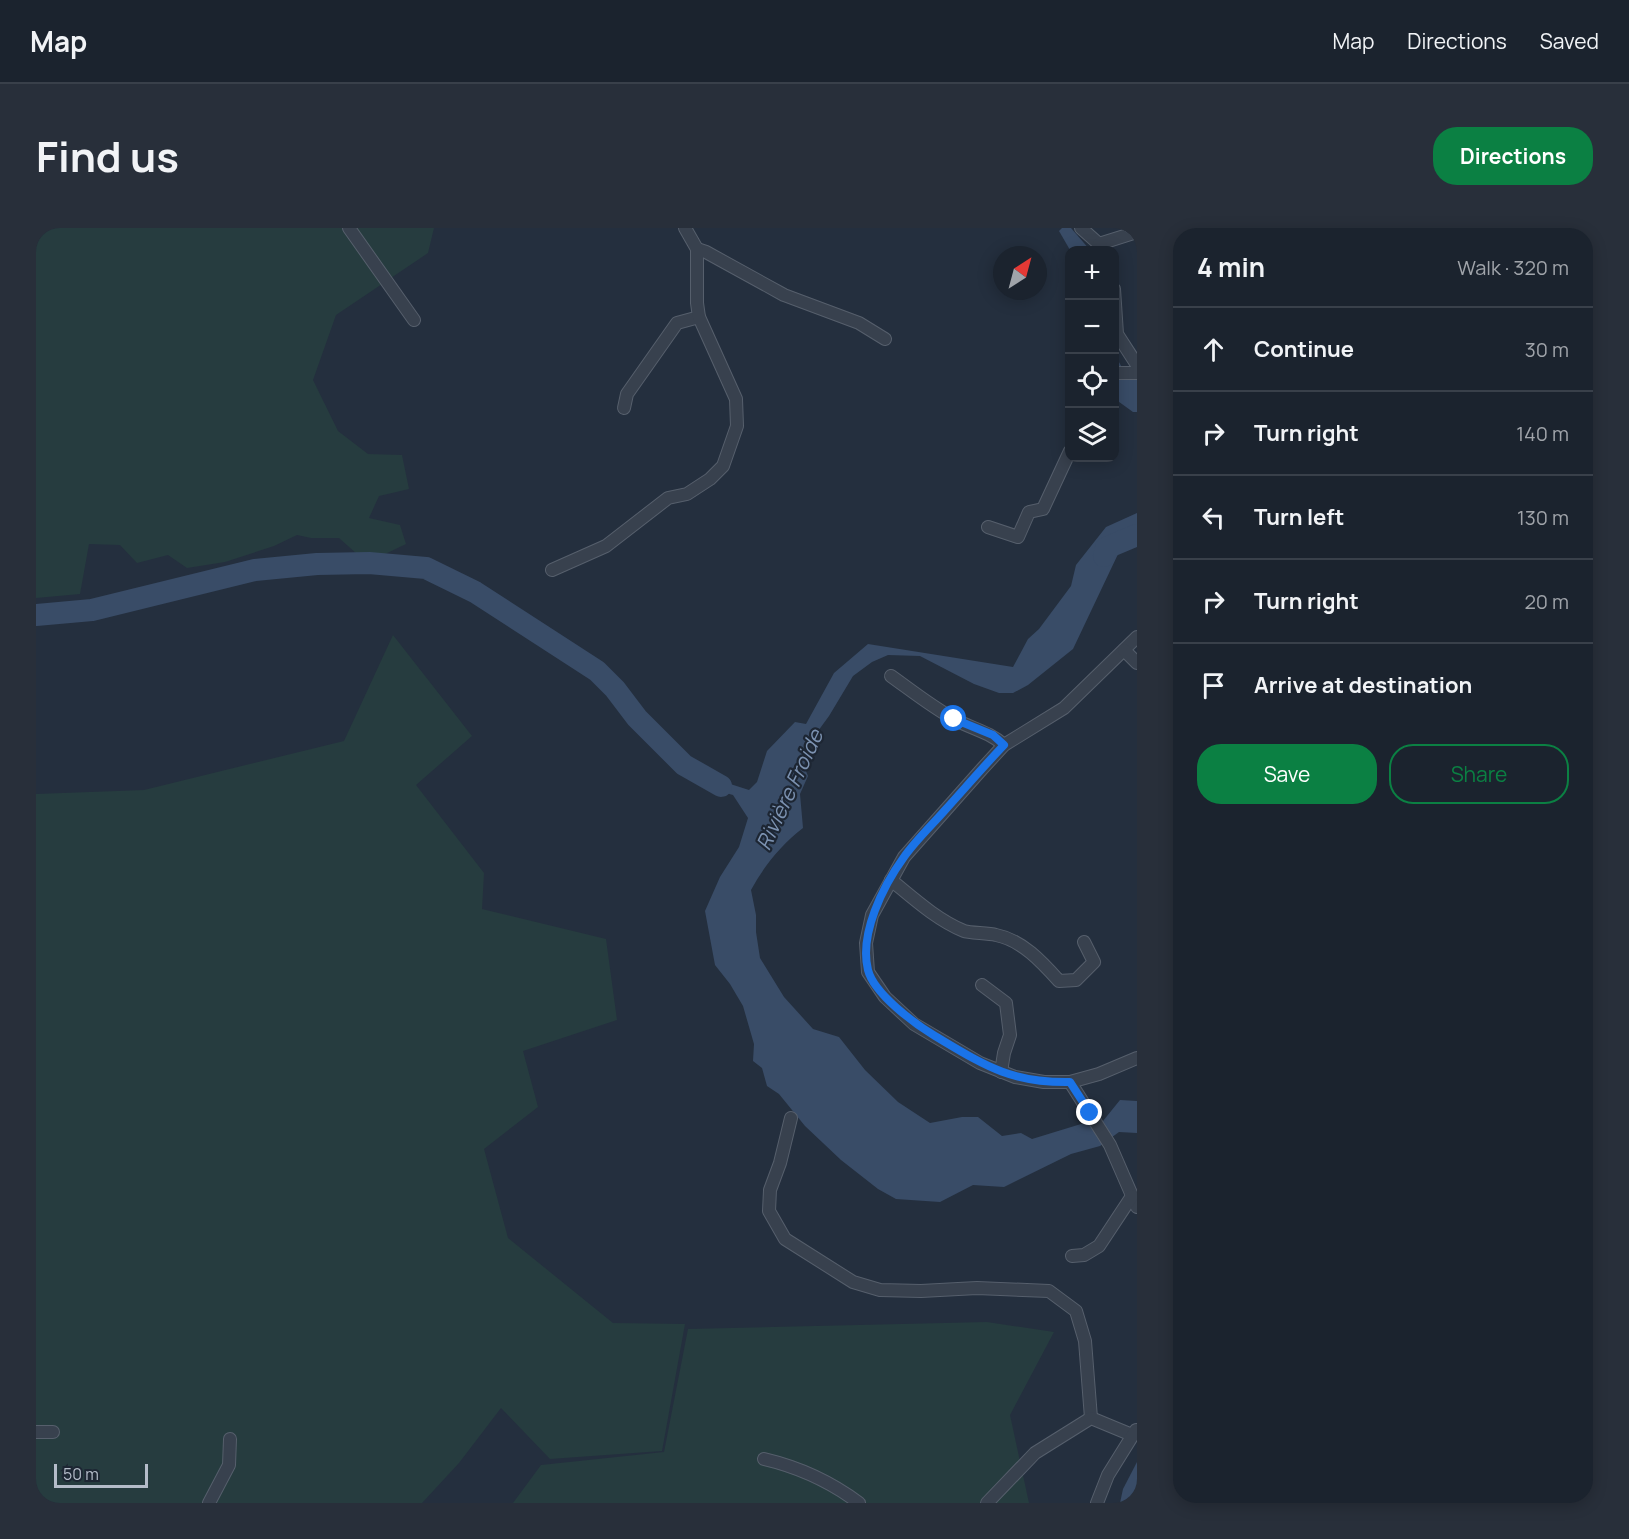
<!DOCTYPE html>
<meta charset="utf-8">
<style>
body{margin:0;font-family:Manrope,sans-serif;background:#282f3a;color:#f1f3f6}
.controls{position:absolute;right:18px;top:18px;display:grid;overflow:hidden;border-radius:12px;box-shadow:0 3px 15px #0003}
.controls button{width:54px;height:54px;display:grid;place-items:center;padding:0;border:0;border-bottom:2px solid #39404a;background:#1b232e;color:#f1f3f6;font:30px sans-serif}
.compass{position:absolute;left:957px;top:18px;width:54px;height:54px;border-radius:50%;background:#1b232e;box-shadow:0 3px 15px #0003;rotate:36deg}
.scale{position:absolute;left:18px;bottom:15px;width:94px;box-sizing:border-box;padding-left:6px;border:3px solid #b4bcc9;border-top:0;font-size:16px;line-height:21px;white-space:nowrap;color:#b4bcc9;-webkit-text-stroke:4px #1d2633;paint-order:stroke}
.stop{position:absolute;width:18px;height:18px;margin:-14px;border:4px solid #1a73e8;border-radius:50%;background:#fff}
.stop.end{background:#1a73e8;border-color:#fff;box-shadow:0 2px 6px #0008}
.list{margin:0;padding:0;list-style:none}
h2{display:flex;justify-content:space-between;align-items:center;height:78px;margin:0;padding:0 24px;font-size:26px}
h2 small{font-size:20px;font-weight:400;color:#a0a4aa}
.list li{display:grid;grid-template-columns:39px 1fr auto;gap:18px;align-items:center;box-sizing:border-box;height:84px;padding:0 24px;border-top:2px solid #39404a}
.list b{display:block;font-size:22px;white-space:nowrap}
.list em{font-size:20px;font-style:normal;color:#a0a4aa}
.actions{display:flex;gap:12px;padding:18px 24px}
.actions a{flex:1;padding:14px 0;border:2px solid #0b8043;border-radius:24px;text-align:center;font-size:21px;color:#0b8043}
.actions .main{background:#0b8043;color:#fff}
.icon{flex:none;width:33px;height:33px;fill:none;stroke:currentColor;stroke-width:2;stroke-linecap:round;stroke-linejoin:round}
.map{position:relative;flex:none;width:1101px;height:1275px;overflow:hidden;border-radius:24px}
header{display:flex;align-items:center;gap:36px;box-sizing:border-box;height:84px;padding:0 30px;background:#1b232e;border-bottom:2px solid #39404a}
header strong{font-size:28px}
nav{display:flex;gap:33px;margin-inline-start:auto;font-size:21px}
.intro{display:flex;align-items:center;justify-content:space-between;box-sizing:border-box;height:144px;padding:0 36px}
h1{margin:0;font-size:42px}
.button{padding:15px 27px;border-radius:24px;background:#0b8043;color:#fff;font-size:21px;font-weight:700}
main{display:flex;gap:36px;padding:0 36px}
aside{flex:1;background:#1b232e;border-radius:24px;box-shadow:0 3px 15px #0003}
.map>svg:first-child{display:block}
.green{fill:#263c3f}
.water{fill:#394c67}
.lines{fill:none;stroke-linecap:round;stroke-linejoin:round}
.river{stroke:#394c67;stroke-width:22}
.minor-casing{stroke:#565f6c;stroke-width:14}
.minor{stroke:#38414e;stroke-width:12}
.route{stroke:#1a73e8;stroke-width:8}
.labels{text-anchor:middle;stroke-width:4.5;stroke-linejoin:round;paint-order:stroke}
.water-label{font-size:21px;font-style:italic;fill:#7c92b1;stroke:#1d2633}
</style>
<header>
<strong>Map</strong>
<nav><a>Map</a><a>Directions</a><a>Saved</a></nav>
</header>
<div class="intro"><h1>Find us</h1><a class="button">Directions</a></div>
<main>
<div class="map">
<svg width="1101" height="1275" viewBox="0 0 1101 1275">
<rect width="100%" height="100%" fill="#242f3e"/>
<g class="green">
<path d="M0,0H398L392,25L300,87L277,152L302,203L332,226L366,227L373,261L343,268L333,290L364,297L370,316L343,329L321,326L303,310H275L261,307L238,318L189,334L151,340L132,327L101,335L84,317L53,316L44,366L0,370Z"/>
<path d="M357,407L436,508L380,557L448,645L446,681L570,711L581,792L487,823L502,879L448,921L472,1010L577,1095L649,1096L626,1223L514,1231L465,1180L423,1235L386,1275H0V566L108,562L308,513Z"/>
<path d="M951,1094L1018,1104L974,1187L993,1275H477L505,1237L628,1224L652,1101Z"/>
</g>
<g class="water">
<path d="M1026,0H1035L1054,22H1034L1023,3Z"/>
<path d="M1078,125L1089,145L1101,152V184H1097L1079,171Z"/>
<path d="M1101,285V304L1094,306L1083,324L1037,421L992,457L977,465H963L938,456L884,428L852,427L836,434L817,448L793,488L774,514L768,538L772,548L764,566L767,600C745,617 728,638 715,662L720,687V704L724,730L748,769L777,801L803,809L829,842L862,874L894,895L926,889H942L966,908L985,905L996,911L1045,896L1067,893L1084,872L1101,873V905L1083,904L1064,918L1035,926L968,959L937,957L904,974L860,971L842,961L805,932L769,898L743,866L731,858L726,840L717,833L718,816L707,778L694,756L679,737L669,683L684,649L703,619L712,590L697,567L679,562L660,545L713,562L721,554L731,523L759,494L770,496L798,445L832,416L977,439L992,411L1003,401L1035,358L1040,337L1070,299Z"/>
<path d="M1101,1234V1275H1084L1087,1261Z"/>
</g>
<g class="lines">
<g class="river">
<path d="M1068,328L1070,320L1101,307"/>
<path d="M0,387L56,382L219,342L281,336L333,335L390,340L439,364L561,443L579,461L601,490L648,537L685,558"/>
</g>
<g class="minor-casing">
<g id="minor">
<path d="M313,0L378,92"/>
<path d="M1045,0L1063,16L1066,22"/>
<path d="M1063,16L1101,4"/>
<path d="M661,21L670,24L748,67L823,95L849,111"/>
<path d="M1078,61L1081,106L1101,137"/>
<path d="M1078,145H1101"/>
<path d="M588,180L591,166L641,95L663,89"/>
<path d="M952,299L982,309L993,284L1007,281L1034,223"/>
<path d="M516,342L570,318L632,270L651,266L674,251L687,238L701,198L700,171L663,89L661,75V21L649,0"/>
<path d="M1101,409L1028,480L968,517L946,541L868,629L836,687L830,715L832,744L849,769L878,796L944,835L979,849L1008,854H1034L1063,846L1101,830"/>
<path d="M1088,422L1101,435"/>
<path d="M855,448C876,463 896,479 918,491C936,501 952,503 968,517"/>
<path d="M855,652C877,670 901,692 928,703C933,705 952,705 960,707C986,712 1006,734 1023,753L1040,752L1058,734L1048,714"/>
<path d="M946,757L970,775L974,807L968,825L965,844"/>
<path d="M1034,854L1074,917L1101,979"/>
<path d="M755,890L744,935L734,962L733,983L749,1011L817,1054L844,1062L885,1063L941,1060L1013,1063L1040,1083L1049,1113L1055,1190"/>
<path d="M1036,1028L1048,1027L1063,1018L1096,968"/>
<path d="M0,1204H17"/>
<path d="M728,1231C762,1239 795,1254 823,1275"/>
<path d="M173,1275L193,1237L194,1211"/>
<path d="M951,1275L999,1225L1055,1190L1096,1207"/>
<path d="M1061,1275L1072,1247L1100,1202"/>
</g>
</g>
<use href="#minor" class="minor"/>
</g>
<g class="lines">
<path class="route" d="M918,491L957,507L968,517C948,538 929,560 910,581C896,597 880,612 868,629C847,658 823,706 832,742C838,766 879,796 899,808C948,837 974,855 1034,854L1054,885"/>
</g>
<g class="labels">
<g class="water-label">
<text transform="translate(754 562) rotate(-65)" y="7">Rivière Froide</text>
</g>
</g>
</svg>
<div class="controls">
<button>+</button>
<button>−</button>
<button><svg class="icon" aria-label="locate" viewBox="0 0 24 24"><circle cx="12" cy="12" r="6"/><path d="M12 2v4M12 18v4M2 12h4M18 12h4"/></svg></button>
<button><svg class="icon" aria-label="layers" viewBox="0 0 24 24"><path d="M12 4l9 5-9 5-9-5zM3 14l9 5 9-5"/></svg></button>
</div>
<svg class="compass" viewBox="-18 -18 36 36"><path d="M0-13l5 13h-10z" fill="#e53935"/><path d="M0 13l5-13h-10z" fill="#a0a4aa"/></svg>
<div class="scale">50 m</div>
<div class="stop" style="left:918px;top:491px"></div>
<div class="stop end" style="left:1054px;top:885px"></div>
</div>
<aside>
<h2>4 min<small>Walk · 320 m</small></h2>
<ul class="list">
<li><svg class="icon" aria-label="ahead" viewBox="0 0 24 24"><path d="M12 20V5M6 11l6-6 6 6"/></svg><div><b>Continue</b></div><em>30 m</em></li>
<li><svg class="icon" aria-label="right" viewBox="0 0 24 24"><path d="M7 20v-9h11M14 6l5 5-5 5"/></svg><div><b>Turn right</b></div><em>140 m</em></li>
<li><svg class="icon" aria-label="left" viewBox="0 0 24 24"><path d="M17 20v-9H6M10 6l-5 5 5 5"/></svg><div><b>Turn left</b></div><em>130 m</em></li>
<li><svg class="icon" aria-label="right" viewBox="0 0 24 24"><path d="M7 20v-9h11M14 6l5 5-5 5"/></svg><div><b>Turn right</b></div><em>20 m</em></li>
<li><svg class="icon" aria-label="arrive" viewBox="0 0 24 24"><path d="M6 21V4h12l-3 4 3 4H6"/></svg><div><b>Arrive at destination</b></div></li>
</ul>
<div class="actions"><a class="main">Save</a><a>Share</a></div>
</aside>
</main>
